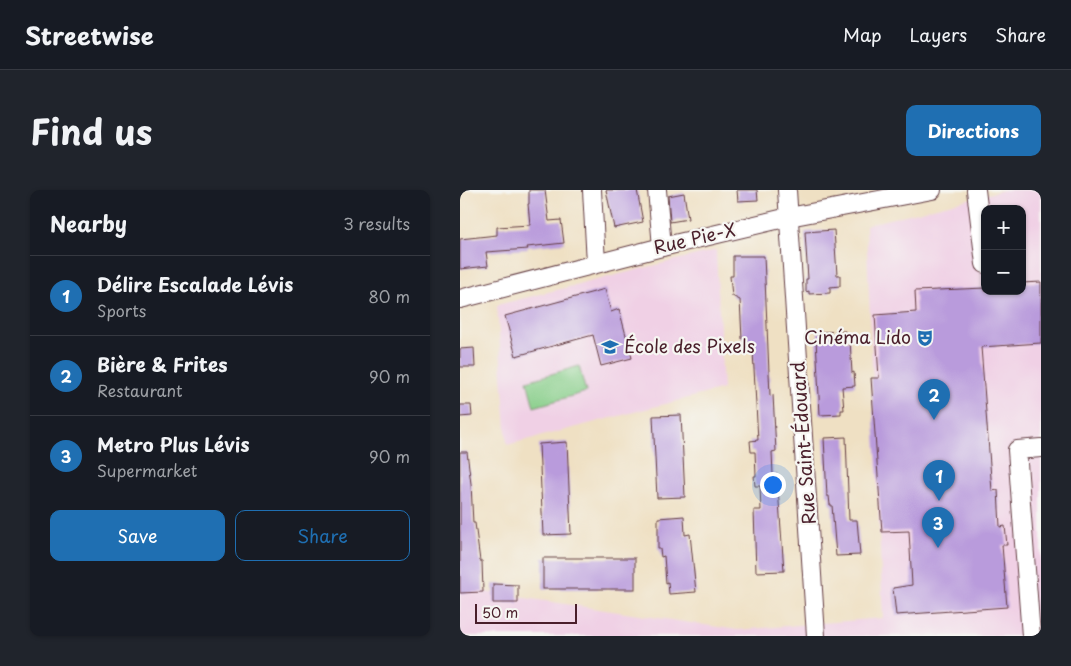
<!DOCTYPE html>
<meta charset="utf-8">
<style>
body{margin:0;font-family:"Playpen Sans",sans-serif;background:#20242c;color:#f1f3f6}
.controls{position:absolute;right:15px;top:15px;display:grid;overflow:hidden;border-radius:10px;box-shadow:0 1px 4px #0004}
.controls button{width:45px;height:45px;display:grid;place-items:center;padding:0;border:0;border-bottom:1px solid #363941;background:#171b24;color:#f1f3f6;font:25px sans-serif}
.scale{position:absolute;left:15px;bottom:12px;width:102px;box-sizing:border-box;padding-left:5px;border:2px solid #4a1f2b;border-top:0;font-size:14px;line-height:18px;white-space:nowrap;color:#4a1f2b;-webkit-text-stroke:4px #f6f6f2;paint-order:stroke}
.you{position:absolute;left:312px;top:294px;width:18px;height:18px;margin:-12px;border:4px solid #fff;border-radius:50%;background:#1a73e8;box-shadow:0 0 0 8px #1a73e833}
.badge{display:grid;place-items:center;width:32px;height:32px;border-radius:50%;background:#1f6fb2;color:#fff;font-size:16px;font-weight:700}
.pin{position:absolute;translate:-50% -41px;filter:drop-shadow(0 1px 2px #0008)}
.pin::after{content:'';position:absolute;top:26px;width:18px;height:15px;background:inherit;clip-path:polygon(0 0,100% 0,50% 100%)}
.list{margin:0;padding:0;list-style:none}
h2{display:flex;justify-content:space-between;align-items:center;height:65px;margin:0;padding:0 20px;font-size:21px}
h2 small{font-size:16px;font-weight:400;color:#9ea1a6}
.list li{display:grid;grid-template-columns:32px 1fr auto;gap:15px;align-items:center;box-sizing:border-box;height:80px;padding:0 20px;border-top:1px solid #363941}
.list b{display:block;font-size:19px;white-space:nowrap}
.list p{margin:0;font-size:16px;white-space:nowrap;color:#9ea1a6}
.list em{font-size:16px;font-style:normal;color:#9ea1a6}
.actions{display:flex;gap:10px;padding:15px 20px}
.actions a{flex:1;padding:11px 0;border:1px solid #1f6fb2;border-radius:10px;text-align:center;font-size:18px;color:#1f6fb2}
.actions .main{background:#1f6fb2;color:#fff}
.map{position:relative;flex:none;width:581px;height:446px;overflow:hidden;border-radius:10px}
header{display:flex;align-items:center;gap:30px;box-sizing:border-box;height:70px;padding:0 25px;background:#171b24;border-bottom:1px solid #363941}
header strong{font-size:24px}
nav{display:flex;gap:28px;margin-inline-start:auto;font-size:18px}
.intro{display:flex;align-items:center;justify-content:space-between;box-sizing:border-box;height:120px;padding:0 30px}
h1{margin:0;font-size:35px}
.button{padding:12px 22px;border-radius:10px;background:#1f6fb2;color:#fff;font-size:18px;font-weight:700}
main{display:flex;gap:30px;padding:0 30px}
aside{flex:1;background:#171b24;border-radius:10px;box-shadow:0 1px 4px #0004}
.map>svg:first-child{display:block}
.built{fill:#f0d0e5;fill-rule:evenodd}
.green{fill:#87ce89;stroke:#68765a}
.building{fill:#b99bdc}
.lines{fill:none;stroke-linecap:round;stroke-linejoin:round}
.minor-casing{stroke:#633c42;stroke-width:20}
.minor{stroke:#fff;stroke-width:18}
.labels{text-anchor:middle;stroke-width:4.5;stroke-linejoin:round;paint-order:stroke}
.street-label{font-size:18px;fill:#4a1f2b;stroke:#f6f6f2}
.poi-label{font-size:18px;fill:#4a1f2b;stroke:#f6f6f2;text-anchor:end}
</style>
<header>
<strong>Streetwise</strong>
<nav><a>Map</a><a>Layers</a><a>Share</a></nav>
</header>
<div class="intro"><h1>Find us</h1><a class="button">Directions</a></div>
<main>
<aside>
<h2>Nearby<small>3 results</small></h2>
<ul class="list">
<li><span class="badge">1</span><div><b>Délire Escalade Lévis</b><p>Sports</p></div><em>80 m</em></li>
<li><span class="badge">2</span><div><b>Bière &amp; Frites</b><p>Restaurant</p></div><em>90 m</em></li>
<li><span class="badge">3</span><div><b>Metro Plus Lévis</b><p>Supermarket</p></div><em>90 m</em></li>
</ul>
<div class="actions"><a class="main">Save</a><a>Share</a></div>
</aside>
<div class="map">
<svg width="581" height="446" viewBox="0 0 581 446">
<rect width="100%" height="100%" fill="#f6f6f2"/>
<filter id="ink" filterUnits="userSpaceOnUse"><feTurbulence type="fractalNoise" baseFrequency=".02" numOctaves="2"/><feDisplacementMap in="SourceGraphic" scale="10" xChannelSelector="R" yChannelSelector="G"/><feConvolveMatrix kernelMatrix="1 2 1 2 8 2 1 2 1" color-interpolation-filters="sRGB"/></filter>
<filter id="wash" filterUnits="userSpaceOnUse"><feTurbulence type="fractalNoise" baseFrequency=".0096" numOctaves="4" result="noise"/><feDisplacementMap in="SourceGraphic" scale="20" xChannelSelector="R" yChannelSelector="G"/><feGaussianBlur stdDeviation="1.12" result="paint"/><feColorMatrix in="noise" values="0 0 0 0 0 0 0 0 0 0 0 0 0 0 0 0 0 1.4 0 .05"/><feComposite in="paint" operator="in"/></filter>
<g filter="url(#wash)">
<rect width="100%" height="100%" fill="#efe0c3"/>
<g class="built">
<path d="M544,0H581V446H0V398L278,440L423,428L406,35ZM525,19H562V101H525Z"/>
<path d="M256,60L263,199L47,255L37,115Z"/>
</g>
<path class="green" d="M119,176L126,202L74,217L67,191Z"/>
<g id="blocks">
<g class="building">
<path d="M69,0H85L89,31L101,30L104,53L67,57L68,59L26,62L28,76L0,79V49L37,45V37L70,35L68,14H69Z"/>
<path d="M146,0H177L183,32L154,38Z"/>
<path d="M277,0H297L298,10L278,11Z"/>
<path d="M224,3L228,29L210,32L208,6Z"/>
<path d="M374,40L377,85H380V96L370,97V103L349,104V101L346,102V89H348L345,42Z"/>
<path d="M273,66H304L310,206L313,205L316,261L312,262L313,285L317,284L324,381L296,382L294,320H301L300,296H295L294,286H296L295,262H291L290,251L298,250L293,161H286L285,149H282L280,110L272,106L270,86H273Z"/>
<path d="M581,92V153L521,157L532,301L538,300L540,337L545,336L547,355H542L547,417L436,425L433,398L452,395L449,341L422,342L411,188H419L415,125L456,122L455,101L525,98V101H562V93Z"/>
<path d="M145,99L151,122L159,119L172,168L141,176L133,145L56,166L45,126Z"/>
<path d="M385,141L386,151L390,150L392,183L394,182L395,196L382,197L384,220H381V224L360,225L356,149H358V142Z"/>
<path d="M14,158L15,177H0V159Z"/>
<path d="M0,215H11L12,226L0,227Z"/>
<path d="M221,225L225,307L197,308L193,226Z"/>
<path d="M386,247L389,330H397L400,365L376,366L372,315H370L369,306H367L364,248Z"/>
<path d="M107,252L111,344L83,345L79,254Z"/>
<path d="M0,262H7L11,294L13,333H15L20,371H22L23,402L0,403Z"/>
<path d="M224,326L225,345L230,344L236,402L209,404L208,392L206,393L204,366L201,367L200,359H198V328Z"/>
<rect x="83" y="368" width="92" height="31"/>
<path d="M33,394L58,395V413H33Z"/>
</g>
</g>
</g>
<g filter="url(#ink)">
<use href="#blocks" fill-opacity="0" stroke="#633c42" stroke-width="1"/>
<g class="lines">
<g class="minor-casing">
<g id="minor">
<path d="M132,0L136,73"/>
<path d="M197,0L202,57"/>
<path d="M327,0L356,446"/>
<path d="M516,0L525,74"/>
<path d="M0,109L202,57L329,27L472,0"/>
<path d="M571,446L557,260L581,258"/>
</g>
</g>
<use href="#minor" class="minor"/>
</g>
</g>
<defs>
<g id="theatre-bare" transform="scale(1.35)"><path d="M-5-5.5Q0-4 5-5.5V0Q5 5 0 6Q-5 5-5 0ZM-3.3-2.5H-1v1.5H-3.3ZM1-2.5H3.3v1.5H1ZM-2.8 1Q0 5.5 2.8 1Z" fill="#1f6fb2" stroke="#f6f6f2" stroke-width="2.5" paint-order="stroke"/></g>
<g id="school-bare" transform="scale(1.35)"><path d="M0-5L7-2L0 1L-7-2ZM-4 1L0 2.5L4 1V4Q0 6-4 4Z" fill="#1f6fb2" stroke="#f6f6f2" stroke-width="2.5" paint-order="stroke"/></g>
</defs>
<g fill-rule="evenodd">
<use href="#theatre-bare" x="465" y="148"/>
<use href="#school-bare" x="150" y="157"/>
</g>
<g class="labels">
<g class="street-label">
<text transform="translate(235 49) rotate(-13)" y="6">Rue Pie-X</text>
<text transform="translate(344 253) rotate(-94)" y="6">Rue Saint-Édouard</text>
</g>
<g class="poi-label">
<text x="451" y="154">Cinéma Lido</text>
<text x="164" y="163" text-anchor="start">École des Pixels</text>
</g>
</g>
</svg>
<div class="controls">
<button>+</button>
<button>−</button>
</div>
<div class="scale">50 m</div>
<div class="you"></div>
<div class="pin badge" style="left:479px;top:311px">1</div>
<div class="pin badge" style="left:474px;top:230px">2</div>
<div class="pin badge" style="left:478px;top:358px">3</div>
</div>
</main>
